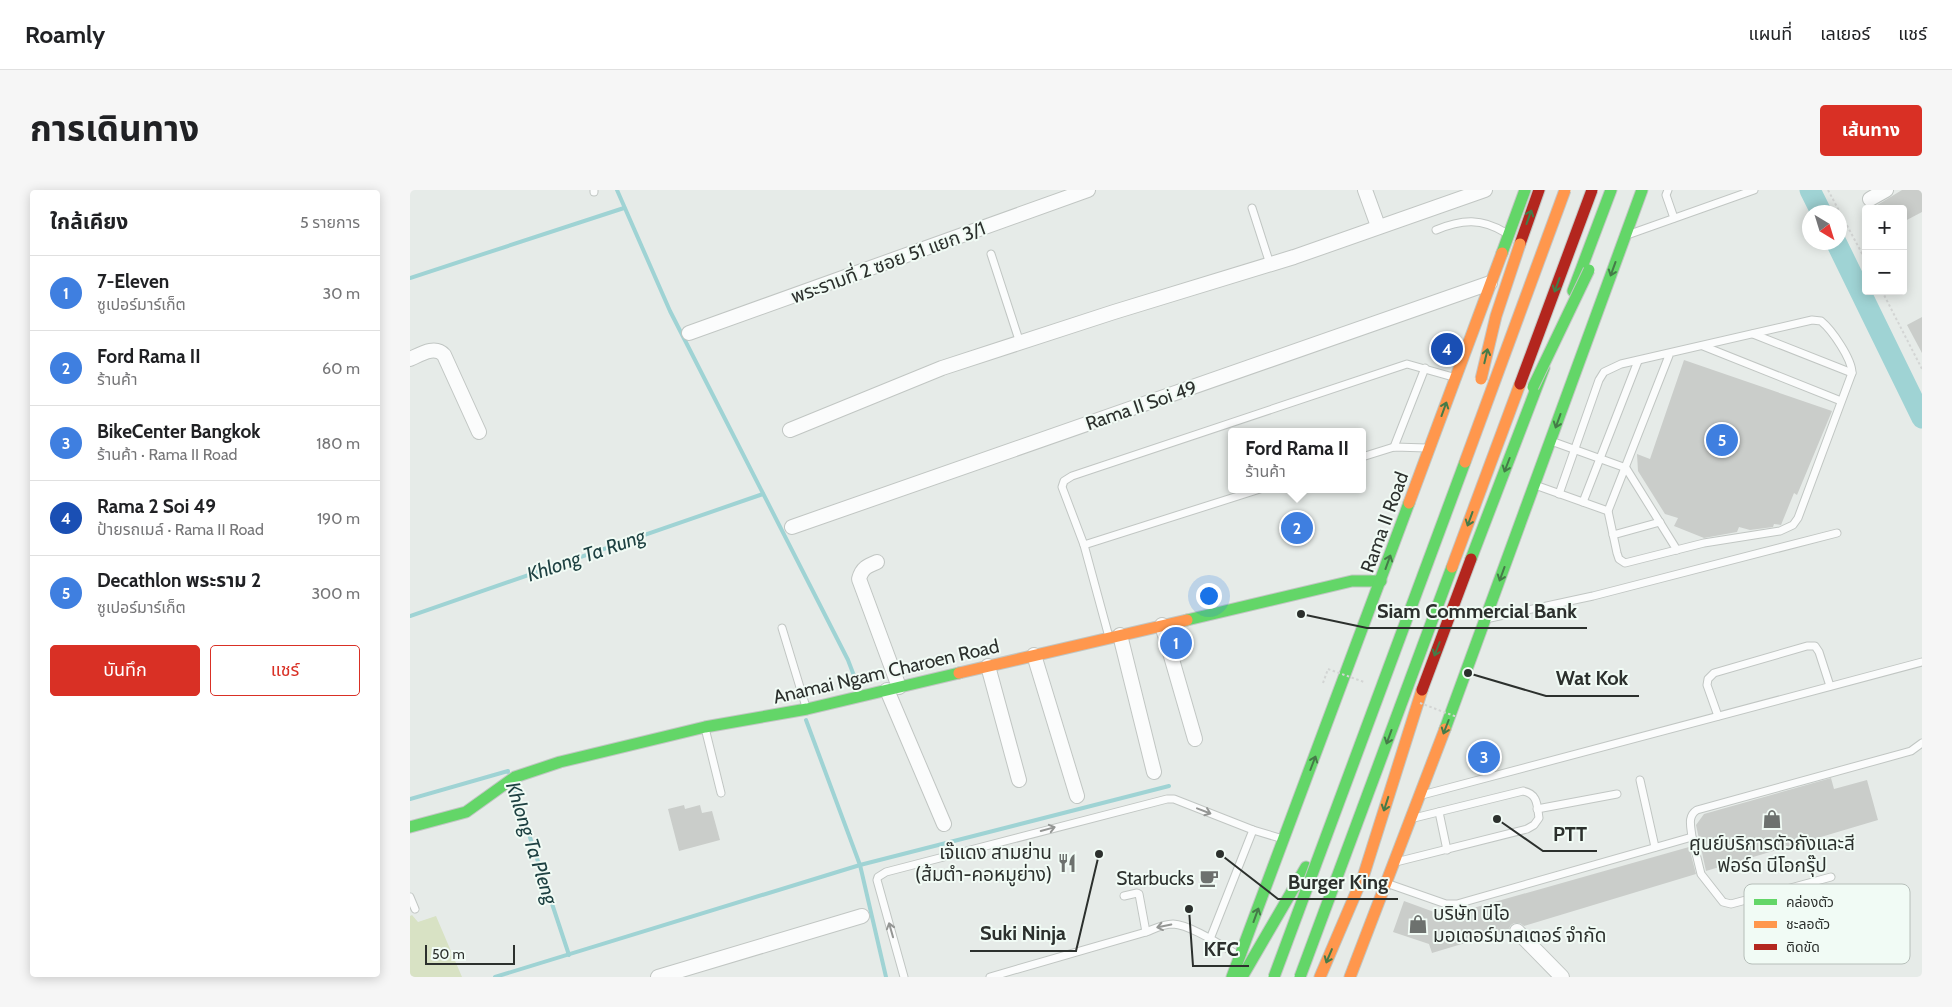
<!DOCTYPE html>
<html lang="th">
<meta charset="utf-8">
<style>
body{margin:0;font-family:Cabin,"Noto Sans Thai",sans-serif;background:#f6f6f6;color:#202124}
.controls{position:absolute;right:15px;top:15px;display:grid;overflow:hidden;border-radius:5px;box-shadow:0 2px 12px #0003}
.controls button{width:45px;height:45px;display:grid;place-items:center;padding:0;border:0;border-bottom:1px solid #e0e0e0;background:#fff;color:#202124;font:25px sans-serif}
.compass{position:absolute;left:1392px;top:15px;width:45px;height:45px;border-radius:50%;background:#fff;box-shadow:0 2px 12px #0003;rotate:142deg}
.scale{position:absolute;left:15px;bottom:12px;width:90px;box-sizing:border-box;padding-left:5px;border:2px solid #2c302d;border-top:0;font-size:14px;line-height:18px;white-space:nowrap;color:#2c302d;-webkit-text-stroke:4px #f1fbf5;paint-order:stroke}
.you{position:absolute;left:798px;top:405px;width:18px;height:18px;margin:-12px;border:4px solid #fff;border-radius:50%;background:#1a73e8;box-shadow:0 0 0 8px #1a73e833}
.badge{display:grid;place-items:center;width:32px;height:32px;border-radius:50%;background:#d93025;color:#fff;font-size:16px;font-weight:700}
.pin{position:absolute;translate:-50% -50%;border:2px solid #fff;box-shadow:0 1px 5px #0006}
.popup{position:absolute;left:818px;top:238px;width:138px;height:65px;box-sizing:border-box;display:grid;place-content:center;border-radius:5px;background:#fff;filter:drop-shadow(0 1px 4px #0005);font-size:16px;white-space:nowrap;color:#757577}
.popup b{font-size:19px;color:#202124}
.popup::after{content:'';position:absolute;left:50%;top:100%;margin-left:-10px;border:10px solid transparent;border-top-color:#fff}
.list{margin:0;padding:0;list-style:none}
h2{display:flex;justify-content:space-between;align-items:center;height:65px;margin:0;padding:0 20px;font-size:21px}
h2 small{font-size:16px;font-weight:400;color:#757577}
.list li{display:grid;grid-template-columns:32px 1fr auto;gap:15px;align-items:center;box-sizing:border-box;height:75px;padding:0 20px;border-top:1px solid #e0e0e0}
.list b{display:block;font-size:19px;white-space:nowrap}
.list p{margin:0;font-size:16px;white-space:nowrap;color:#757577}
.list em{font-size:16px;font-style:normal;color:#757577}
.actions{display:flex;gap:10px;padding:15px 20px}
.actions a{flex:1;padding:11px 0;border:1px solid #d93025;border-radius:5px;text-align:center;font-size:18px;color:#d93025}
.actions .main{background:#d93025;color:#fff}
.map{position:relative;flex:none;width:1512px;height:787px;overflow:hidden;border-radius:5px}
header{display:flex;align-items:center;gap:30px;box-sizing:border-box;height:70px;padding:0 25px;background:#fff;border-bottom:1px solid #e0e0e0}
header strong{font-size:24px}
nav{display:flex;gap:28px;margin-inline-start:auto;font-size:18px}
.intro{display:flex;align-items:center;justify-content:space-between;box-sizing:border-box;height:120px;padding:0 30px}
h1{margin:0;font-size:35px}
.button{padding:12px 22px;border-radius:5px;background:#d93025;color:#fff;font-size:18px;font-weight:700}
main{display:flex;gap:30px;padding:0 30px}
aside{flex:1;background:#fff;border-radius:5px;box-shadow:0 2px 12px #0003}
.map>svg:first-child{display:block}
.green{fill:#d8e2c4}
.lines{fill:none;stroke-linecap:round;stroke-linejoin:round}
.stream{stroke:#9fd3d4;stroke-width:4}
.river{stroke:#9fd3d4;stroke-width:21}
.building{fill:#cacdca}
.lane-casing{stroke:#c1c6c3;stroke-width:9}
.street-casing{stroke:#c1c6c3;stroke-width:16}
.fast-casing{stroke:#c1c6c3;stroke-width:13}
.slow-casing{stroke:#c1c6c3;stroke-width:13}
.jam-casing{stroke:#c1c6c3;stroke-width:13}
.path{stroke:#d3d5d4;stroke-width:2;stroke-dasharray:2.5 2.5;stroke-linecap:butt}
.lane{stroke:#fbfcfc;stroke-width:7}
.street{stroke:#fbfcfc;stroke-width:14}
.fast{stroke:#63d668;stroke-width:11}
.slow{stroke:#ff974d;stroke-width:11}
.jam{stroke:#b3261e;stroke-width:11}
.fast-bridge-casing{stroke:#c4c6c5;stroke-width:13;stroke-linecap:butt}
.slow-bridge-casing{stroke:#c4c6c5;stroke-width:13;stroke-linecap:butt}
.jam-bridge-casing{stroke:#c4c6c5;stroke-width:13;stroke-linecap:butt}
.path-bridge{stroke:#d3d5d4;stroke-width:2;stroke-dasharray:2.5 2.5;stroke-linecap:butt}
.fast-bridge{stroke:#63d668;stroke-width:11}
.slow-bridge{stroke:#ff974d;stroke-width:11}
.jam-bridge{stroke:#b3261e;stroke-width:11}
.oneway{stroke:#457b48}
.oneway2{stroke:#949694}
.labels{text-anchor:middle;stroke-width:4;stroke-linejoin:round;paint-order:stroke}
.street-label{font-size:19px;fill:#2c302d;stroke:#f1fbf5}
.poi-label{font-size:19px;fill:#2c302d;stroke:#f1fbf5;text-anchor:end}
.water-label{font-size:20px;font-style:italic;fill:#1e4142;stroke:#f1fbf5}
.key{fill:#f1fbf5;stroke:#b6beb9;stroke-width:1}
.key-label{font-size:14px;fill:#2c302d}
.leader{fill:none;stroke:#2c302d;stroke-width:2}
.callout-dot{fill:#2c302d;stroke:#f1fbf5;stroke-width:2}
.callout-label{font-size:20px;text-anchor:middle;font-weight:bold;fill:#2c302d;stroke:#f1fbf5;stroke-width:4;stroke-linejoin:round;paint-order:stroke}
</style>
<header>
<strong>Roamly</strong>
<nav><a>แผนที่</a><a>เลเยอร์</a><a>แชร์</a></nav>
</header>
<div class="intro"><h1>การเดินทาง</h1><a class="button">เส้นทาง</a></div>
<main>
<aside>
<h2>ใกล้เคียง<small>5 รายการ</small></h2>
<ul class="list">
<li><span class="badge" style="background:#3f7fe0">1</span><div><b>7-Eleven</b><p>ซูเปอร์มาร์เก็ต</p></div><em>30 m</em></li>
<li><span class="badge" style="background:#3f7fe0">2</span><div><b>Ford Rama II</b><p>ร้านค้า</p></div><em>60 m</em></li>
<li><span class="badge" style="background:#3f7fe0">3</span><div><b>BikeCenter Bangkok</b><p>ร้านค้า · Rama II Road</p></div><em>180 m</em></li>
<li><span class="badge" style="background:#1a4fb4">4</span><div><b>Rama 2 Soi 49</b><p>ป้ายรถเมล์ · Rama II Road</p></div><em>190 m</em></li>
<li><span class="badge" style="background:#3f7fe0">5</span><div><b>Decathlon พระราม 2</b><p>ซูเปอร์มาร์เก็ต</p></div><em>300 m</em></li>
</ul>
<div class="actions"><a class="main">บันทึก</a><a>แชร์</a></div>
</aside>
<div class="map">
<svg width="1512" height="787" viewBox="0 0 1512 787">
<rect width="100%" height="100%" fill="#e6ebe8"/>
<path class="green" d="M2,725L8,732L26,726L52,787H0V726Z"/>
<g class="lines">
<g class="stream">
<path d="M207,0L260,121L438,470L446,491"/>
<path d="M0,88L214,18"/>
<path d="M0,426L353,304"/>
<path d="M396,530L450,675L476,787"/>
<path d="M103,596L159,765"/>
<path d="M0,609L98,581V582"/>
<path d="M85,787L450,675L759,596"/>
</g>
<g class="river">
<path d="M1400,0L1411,22"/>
<path d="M1426,52L1512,228"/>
</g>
</g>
<g class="building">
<path d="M1492,0H1512V22L1493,32V19H1455L1464,17Z"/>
<path d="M1512,127V163L1497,135Z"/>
<path d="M1274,170L1422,221L1387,305L1384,303L1371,335L1364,334L1363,337L1340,340L1329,337L1327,342L1294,348L1264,336L1268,328L1255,324L1228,281L1227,264L1240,269Z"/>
<path d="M1421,588L1424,599L1457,590L1468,630L1296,681L1286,635L1294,624Z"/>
<path d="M274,615L275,619L290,615L292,623L302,621L310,650L269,661L258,619Z"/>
<path d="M1279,657L1286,684L1114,736L1110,733H1104L1101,735L1098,740L1022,763L1019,754L983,742L994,711L1035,726Z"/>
</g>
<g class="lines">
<g class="lane-casing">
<g id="lane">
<path d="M184,0V2"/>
<path d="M1258,0L1256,5L1264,28"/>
<path d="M842,18L860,74"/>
<path d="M1026,40C1052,29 1072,28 1096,43"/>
<path d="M1220,44L1344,0"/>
<path d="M581,64L610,153"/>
<path d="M1343,144L1442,183"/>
<path d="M1293,156L1431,211"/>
<path d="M1141,251L1216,278L1267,360"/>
<path d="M984,257L1015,178"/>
<path d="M952,267L984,257L1017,258"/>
<path d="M1125,295L1198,321"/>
<path d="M1149,304L1189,190L1194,182L1211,174L1402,130L1411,131C1422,140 1442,169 1442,183L1388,328L1383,335L1370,341L1294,353L1215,373L1209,369L1207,363L1198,321L1260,163"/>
<path d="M1173,312L1228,171"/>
<path d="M1203,345L1250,332"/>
<path d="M674,355L850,299"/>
<path d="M1080,428L1183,406L1427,343"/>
<path d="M372,438L396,517"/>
<path d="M699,447L674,355L652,297L654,291L662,286L997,174L1043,187"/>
<path d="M1308,526L1297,495L1298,489L1304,483L1397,456H1405L1409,462L1420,496"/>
<path d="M295,538L311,603"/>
<path d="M1230,590L1245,657"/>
<path d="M1012,605L1512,472"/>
<path d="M1127,619L1207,604"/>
<path d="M1029,622L1037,660"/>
<path d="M1282,647C1281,637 1277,626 1287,620L1501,561L1512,553"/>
<path d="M986,672L1117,639L1124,635L1129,628C1127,615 1128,604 1113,601L1004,628"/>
<path d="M976,693L1036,714H1047L1282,647L1291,684L1313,712L1321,714L1421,687"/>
<path d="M714,706L727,703L729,704L736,742"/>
<path d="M0,707L5,719"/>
<path d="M800,749L843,640"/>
<path d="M494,787L467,690L468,687L476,682L757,609H764L843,640L873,649"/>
<path d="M580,787L736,742C744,739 753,734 763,734C781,735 812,756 828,765"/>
</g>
</g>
<g class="street-casing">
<g id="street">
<path d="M955,0L968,36"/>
<path d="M1460,9L1476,0"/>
<path d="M279,143L678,0"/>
<path d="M0,169C11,164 25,155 34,165L69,242"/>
<path d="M380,240L532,178L704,122L884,67L1075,0"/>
<path d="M382,337L1080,93"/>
<path d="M467,372C457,376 452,378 449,389L489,497"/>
<path d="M752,435L785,549"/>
<path d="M710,445L744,582"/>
<path d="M624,465L667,606"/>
<path d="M578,476L609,590"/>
<path d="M477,500L534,634"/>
<path d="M1107,741L1152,787"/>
<path d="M248,787L452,726"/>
</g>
</g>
<g class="fast-casing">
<g id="fast">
<path d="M1092,63L1115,0"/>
<path d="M1163,101L1201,0"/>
<path d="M1061,369L1134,178"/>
<path d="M777,430L942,391H971"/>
<path d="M1035,539L1232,0"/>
<path d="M0,637L56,622L105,587L150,572L295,537L397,519L549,483"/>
<path d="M822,787L999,313"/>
<path d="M832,787L896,677"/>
</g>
</g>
<g class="slow-casing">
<g id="slow">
<path d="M999,313L1092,63"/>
<path d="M549,483L777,430"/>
<path d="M910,787L954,684L1012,500"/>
<path d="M940,787L1035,539"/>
</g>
</g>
<g class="jam-casing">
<g id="jam">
<path d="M1110,54L1129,0"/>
<path d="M1012,500L1061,369"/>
</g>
</g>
<g class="path">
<path d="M1418,0L1456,71"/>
<path d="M1472,101L1512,179"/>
<path d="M913,493L918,479"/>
</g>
<use href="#lane" class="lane"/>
<use href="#street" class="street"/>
<use href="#fast" class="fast"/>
<use href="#slow" class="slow"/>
<use href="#jam" class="jam"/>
<g class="fast-bridge-casing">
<g id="fast-bridge">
<path d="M1123,197L1179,80"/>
<path d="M864,787L1055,272"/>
<path d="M890,787L1042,377"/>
</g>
</g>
<g class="slow-bridge-casing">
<g id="slow-bridge">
<path d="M1071,189L1086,126L1110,54"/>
<path d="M1055,272L1155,0"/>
<path d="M1042,377L1110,194"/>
</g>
</g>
<g class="jam-bridge-casing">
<path id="jam-bridge" d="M1110,194L1182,0"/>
</g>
<g class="path-bridge">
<path d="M918,479L954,492"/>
<path d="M1010,513L1047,527"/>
</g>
<use href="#fast-bridge" class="fast-bridge"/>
<use href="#slow-bridge" class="slow-bridge"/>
<use href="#jam-bridge" class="jam-bridge"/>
</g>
<defs><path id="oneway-shaft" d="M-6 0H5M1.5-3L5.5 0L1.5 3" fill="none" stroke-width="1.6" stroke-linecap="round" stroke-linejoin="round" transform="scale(1.25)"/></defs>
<g class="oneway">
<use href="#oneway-shaft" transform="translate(1119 27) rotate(-70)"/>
<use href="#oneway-shaft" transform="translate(1203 79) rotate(110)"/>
<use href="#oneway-shaft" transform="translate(1147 95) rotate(110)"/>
<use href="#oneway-shaft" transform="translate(1076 166) rotate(-77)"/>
<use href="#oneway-shaft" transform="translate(1034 219) rotate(-70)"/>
<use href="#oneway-shaft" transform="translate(1148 231) rotate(110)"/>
<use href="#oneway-shaft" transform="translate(1097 275) rotate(111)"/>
<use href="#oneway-shaft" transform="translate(1060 329) rotate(110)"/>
<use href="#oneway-shaft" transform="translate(978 372) rotate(-70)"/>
<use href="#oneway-shaft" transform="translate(1092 384) rotate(110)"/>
<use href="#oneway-shaft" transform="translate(1027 459) rotate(111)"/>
<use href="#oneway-shaft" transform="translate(1036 537) rotate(111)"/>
<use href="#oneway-shaft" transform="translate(979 547) rotate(110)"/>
<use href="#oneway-shaft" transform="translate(903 573) rotate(-69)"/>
<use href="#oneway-shaft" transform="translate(976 614) rotate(108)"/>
<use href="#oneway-shaft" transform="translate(846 725) rotate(-70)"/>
<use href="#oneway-shaft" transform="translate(919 766) rotate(113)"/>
</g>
<g class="oneway2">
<use href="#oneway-shaft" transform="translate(794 621) rotate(21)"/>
<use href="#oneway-shaft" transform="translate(638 639) rotate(-15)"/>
<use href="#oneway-shaft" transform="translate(754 736) rotate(168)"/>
<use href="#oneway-shaft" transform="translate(481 740) rotate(-106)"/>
</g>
<defs>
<g id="shop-bare" transform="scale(1.5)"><path d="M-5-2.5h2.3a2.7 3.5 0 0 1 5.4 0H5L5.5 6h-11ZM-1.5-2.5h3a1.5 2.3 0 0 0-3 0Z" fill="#6d716e" stroke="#f1fbf5" stroke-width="2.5" paint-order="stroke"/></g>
<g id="restaurant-bare" transform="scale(1.5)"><path d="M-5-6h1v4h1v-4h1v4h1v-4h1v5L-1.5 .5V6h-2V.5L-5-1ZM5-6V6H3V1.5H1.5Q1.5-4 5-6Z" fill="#6d716e" stroke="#f1fbf5" stroke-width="2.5" paint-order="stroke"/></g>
<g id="cafe-bare" transform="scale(1.5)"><path d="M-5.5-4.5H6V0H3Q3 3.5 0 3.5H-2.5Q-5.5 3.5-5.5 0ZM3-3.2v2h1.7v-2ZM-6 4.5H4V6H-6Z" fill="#6d716e" stroke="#f1fbf5" stroke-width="2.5" paint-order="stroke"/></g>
</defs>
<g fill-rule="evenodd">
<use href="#shop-bare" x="1362" y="629"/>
<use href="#restaurant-bare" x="657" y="673"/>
<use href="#cafe-bare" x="799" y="688"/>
<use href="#shop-bare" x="1008" y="734"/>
</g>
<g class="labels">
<g class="street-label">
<text transform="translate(478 72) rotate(-20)" y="7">พระรามที่ 2 ซอย 51 แยก 3/1</text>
<text transform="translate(731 215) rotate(-19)" y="7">Rama II Soi 49</text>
<text transform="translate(974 332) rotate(-70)" y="7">Rama II Road</text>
<text transform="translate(476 481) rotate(-13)" y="7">Anamai Ngam Charoen Road</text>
</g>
<g class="poi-label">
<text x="1362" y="660" text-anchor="middle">ศูนย์บริการตัวถังและสี<tspan x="1362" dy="22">ฟอร์ด นีโอกรุ๊ป</tspan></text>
<text x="642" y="669">เจ๊แดง สามย่าน<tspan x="642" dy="22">(ส้มตำ-คอหมูย่าง)</tspan></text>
<text x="784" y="695">Starbucks</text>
<text x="1023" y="730" text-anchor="start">บริษัท นีโอ<tspan x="1023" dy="22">มอเตอร์มาสเตอร์ จำกัด</tspan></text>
</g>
<g class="water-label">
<text transform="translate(176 365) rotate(-19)" y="7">Khlong Ta Rung</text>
<text transform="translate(122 653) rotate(72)" y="7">Khlong Ta Pleng</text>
</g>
</g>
<rect x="1334" y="694" width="166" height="80" rx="8" class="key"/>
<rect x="1344" y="709" width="23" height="6" fill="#63d668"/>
<rect x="1344" y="731" width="23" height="7" fill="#ff974d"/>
<rect x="1344" y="754" width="23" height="6" fill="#b3261e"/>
<g class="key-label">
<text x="1376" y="717">คล่องตัว</text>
<text x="1376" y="739">ชะลอตัว</text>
<text x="1376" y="762">ติดขัด</text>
</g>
<path class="leader" d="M891 424L957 438H1177M1058 483L1136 506H1229M1087 629L1133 661H1187M810 664L868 709H988M689 664L666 761H560M779 719L783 776H839"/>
<g class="callout-dot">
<circle cx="891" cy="424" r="5"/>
<circle cx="1058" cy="483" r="5"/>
<circle cx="1087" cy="629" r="5"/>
<circle cx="810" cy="664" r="5"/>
<circle cx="689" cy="664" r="5"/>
<circle cx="779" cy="719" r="5"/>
</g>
<g class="callout-label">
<text x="1067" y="428">Siam Commercial Bank</text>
<text x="1182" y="495">Wat Kok</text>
<text x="1160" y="651">PTT</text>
<text x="928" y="699">Burger King</text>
<text x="613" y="750">Suki Ninja</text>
<text x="811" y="766">KFC</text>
</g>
</svg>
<div class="controls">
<button>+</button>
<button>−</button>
</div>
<svg class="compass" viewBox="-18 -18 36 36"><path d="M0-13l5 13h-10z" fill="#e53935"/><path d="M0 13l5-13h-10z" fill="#757577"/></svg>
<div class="scale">50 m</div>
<div class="you"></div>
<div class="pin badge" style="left:766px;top:453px;background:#3f7fe0">1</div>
<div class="pin badge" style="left:887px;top:338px;background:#3f7fe0">2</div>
<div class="popup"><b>Ford Rama II</b>ร้านค้า</div>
<div class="pin badge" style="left:1074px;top:567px;background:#3f7fe0">3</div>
<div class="pin badge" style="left:1037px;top:159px;background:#1a4fb4">4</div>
<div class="pin badge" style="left:1312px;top:250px;background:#3f7fe0">5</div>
</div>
</main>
